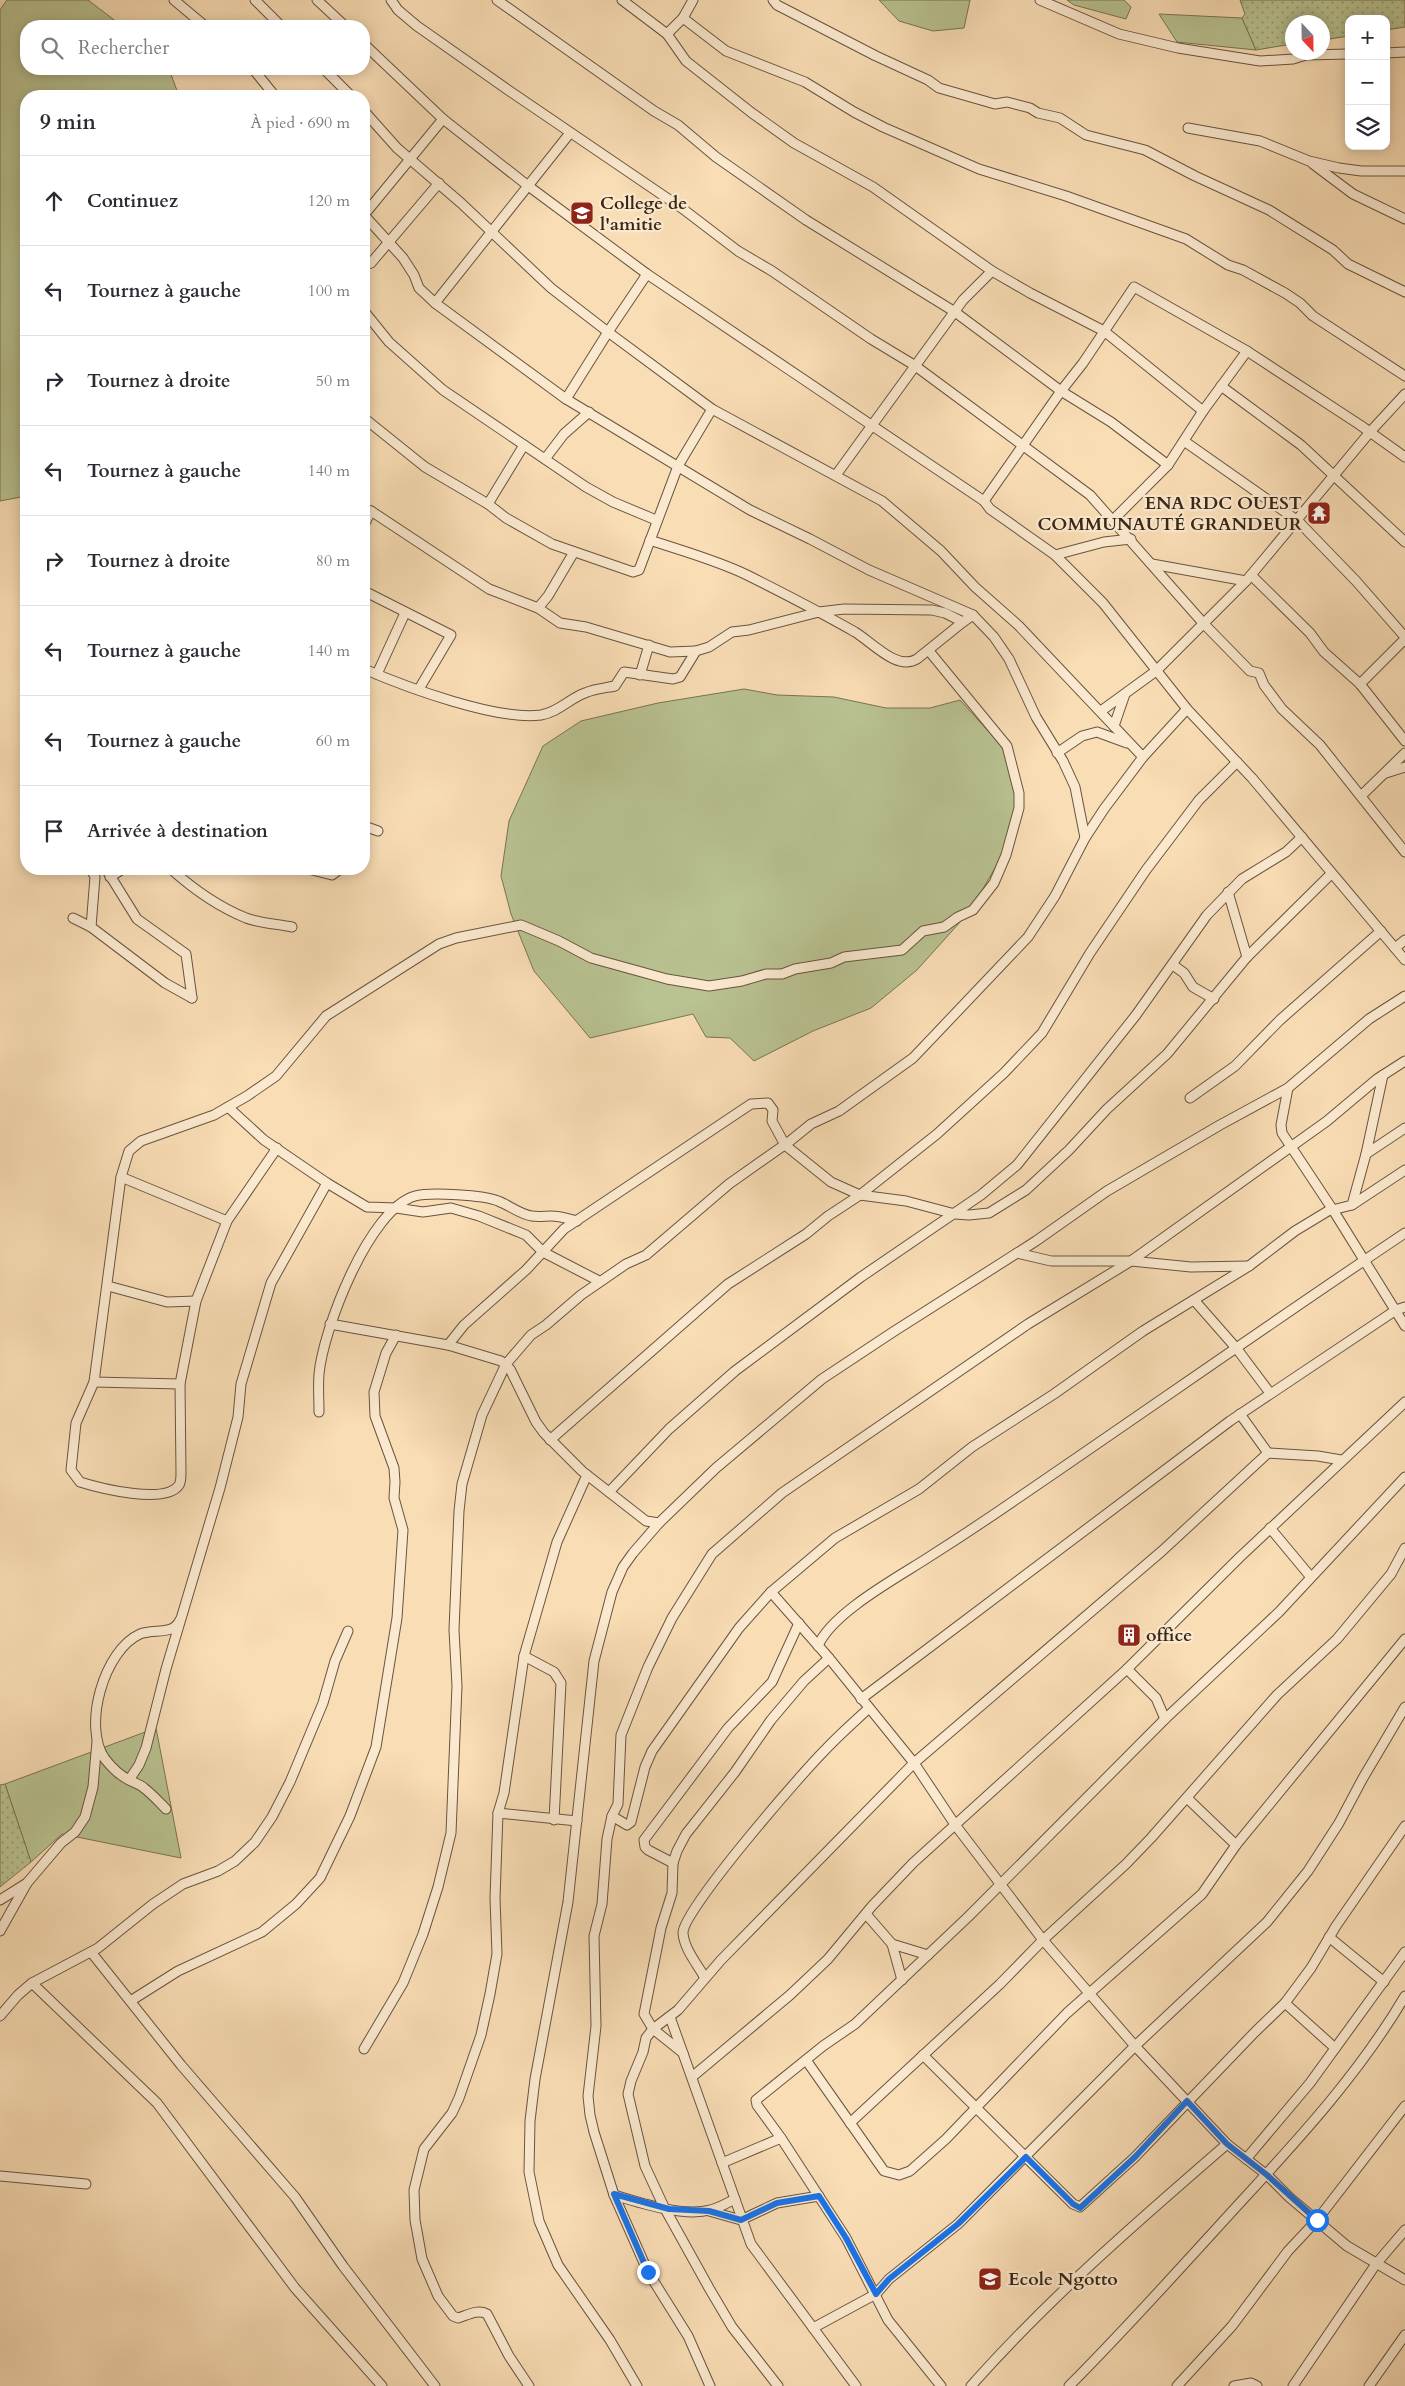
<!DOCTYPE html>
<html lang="fr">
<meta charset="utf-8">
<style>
body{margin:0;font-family:Cardo,serif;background:#f2f2f3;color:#2b2b33}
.controls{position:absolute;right:15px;top:15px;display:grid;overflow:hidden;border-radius:10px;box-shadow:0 2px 12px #0003}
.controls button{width:45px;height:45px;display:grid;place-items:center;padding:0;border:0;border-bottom:1px solid #e1e1e2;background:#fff;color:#2b2b33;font:25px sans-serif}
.compass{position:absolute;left:1285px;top:15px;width:45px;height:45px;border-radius:50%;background:#fff;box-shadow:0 2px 12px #0003;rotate:158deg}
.stop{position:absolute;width:15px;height:15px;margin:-11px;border:4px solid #1a73e8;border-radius:50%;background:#fff}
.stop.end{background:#1a73e8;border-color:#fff;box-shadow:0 1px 5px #0008}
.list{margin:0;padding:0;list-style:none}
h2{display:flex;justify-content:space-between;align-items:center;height:65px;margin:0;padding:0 20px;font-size:21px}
h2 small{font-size:16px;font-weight:400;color:#7c7c81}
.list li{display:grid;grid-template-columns:32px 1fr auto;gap:15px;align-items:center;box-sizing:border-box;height:90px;padding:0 20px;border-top:1px solid #e1e1e2}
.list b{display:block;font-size:19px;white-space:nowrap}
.list em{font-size:16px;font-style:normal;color:#7c7c81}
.icon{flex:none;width:28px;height:28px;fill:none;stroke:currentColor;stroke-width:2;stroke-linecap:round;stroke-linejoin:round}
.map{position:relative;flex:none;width:1405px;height:2386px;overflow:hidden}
.search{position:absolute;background:#fff;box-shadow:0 2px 12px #0003;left:20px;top:20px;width:350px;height:55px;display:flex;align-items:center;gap:12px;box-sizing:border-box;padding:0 18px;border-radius:20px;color:#7c7c81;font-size:19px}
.panel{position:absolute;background:#fff;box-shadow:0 2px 12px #0003;left:20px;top:90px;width:350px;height:785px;border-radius:20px}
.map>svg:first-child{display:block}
.grass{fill:#b9c291;stroke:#797454}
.park{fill:url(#park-dots);stroke:#797454}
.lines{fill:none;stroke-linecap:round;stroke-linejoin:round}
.street-casing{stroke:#69543e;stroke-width:11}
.street{stroke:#fbe9cf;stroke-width:9}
.route{stroke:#1a73e8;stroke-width:6}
.labels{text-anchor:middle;stroke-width:4.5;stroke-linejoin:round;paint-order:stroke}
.poi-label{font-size:18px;font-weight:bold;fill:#392616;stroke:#fbe9cf;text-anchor:start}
</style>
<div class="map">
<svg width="1405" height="2386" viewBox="0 0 1405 2386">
<defs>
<pattern id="park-dots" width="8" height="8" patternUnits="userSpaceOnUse" patternTransform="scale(1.25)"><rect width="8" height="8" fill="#b9c291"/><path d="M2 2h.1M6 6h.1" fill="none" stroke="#979d75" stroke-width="1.8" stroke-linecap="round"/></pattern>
</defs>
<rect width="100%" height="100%" fill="#f9ddb5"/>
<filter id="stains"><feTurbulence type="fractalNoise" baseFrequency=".004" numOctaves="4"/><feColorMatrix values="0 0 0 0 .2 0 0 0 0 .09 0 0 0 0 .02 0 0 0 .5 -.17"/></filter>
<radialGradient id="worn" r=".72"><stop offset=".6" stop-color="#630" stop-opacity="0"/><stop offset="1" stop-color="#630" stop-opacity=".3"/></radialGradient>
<g class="grass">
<path d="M7,0H88L122,26H26V69H169L179,96H26V496L0,501V10Z"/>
<path d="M879,0H970L964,28L933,31L899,21Z"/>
<path d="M1067,0H1124L1131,7L1126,19L1074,5Z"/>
<path d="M1159,14L1242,18L1256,50L1177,42Z"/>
<path d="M744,689L777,695L834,697L886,708H930L960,700L1009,754L1015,780L1018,819L1006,849L970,911L917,970L871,1008L813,1031L754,1061L730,1038L706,1037L693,1014L590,1038L534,971L511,914L501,876L509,821L543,746L581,721L658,703Z"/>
<path d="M156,1728L181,1858L62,1834L31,1862L5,1784Z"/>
</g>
<g class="park">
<path d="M1240,0H1405V27L1386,30V19H1349V36L1323,40L1322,22H1292V44L1256,50L1242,18L1245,14Z"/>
<path d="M5,1784L31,1862L0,1887V1785Z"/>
</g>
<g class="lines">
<g class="street-casing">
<g id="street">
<path d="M174,0L205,26"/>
<path d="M255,0L281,26"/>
<path d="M317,0L345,26"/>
<path d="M391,0L398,10L417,26L511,92L683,209L738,251L772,271L871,339L914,365L1090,495L1204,624L1250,671L1259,673L1264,685L1282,709L1320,745L1405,852"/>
<path d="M497,0L654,111L678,125L716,157L806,220L955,312L1061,391L1111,422L1168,465"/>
<path d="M622,0L667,34L683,18L726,51L805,82L854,112L883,127L979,169L1066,196L1186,239L1228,265L1243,270L1285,293L1300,303L1313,316L1405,376"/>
<path d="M773,0L777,5L876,56L928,80L939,88L995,104L1007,102L1030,108L1038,113L1060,118L1086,135L1145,150L1195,176L1269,210L1333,250L1348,264L1405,292"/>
<path d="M1040,0L1119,34L1178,48L1260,61L1293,59L1306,55L1349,54"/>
<path d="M683,18L693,0"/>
<path d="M667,34L686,61L752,113L794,143L873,187L992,271L1030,293L1104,331L1203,411"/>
<path d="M364,44L443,119L527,185L647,274L984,501L990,509L1055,555L1103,603L1187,709L1252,778L1405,960"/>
<path d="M1386,53L1405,52"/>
<path d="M253,69L275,96"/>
<path d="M324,69L351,96"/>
<path d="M364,111L397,148L461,203L551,288L608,332L712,409L882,501L941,551L975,587L1019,626L1143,757"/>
<path d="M1188,128L1260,141L1309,161L1339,168L1361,171H1405"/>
<path d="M1313,164L1353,194L1405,219"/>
<path d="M364,215L403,258L414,275L419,288L435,303L566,399L750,510L810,539L869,570L973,615L994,637L1009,659L1036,717L1063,761L1075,787L1085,838"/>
<path d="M364,215L443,119"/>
<path d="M364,263L366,265L371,263L439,183"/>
<path d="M435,303L570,133"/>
<path d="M364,311L389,342L443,390L586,487L613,502L656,520"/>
<path d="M1221,386L1301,445L1405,542"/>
<path d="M566,399L608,332L647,274"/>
<path d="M364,418L425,467L488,504L506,518L552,544L633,572L639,570L678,466L712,409"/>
<path d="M1184,441L1298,521L1356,581L1405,637"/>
<path d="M545,459L564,434L589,412"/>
<path d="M836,475L963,300L992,271"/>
<path d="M984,501L1061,391L1083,363L1134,287L1247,351L1360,425L1405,457"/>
<path d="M488,504L524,445"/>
<path d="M364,509L371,511L489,589L538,608L560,623L586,627L670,652L696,651"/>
<path d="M1114,519L1168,465L1203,411L1247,351"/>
<path d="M364,525L371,511"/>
<path d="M650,540C682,551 716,560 747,575C783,593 820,612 855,632C873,643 897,671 917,659L963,622"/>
<path d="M1055,555L1104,542L1131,539"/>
<path d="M1152,564L1246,581"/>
<path d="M1251,575L1310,633L1324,652L1360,684L1405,741"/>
<path d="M364,591L451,635L419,689"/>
<path d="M538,608L548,596L574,552"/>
<path d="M364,669C406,687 497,721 541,715C559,712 570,698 585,693C594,689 605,688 615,686L624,672L673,679L680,677L696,651L709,647L732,632L749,630L819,612L844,609L932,610L945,613L963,622L973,615"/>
<path d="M377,674L405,613"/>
<path d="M640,675L649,645"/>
<path d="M1360,684L1405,639"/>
<path d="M1101,711L1156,671L1246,581L1370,432L1405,394"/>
<path d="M1114,726L1125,694"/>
<path d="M1057,753L1082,736L1097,732L1127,743"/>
<path d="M1386,773L1405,767"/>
<path d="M1362,795L1405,753"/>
<path d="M364,826L378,831"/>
<path d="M106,869L137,919L186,954L192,998"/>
<path d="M171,869C192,888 219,907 246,918C260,923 277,924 292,927"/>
<path d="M308,869L332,875L340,869"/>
<path d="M110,877L123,869"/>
<path d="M1228,892L1247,957"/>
<path d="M73,918L91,927L165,983L192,998"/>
<path d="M91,927L95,877L91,869"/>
<path d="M1395,948L1405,940"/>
<path d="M1173,965L1184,973L1193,987L1214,999"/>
<path d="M1288,1088L1281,1125L1282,1133L1333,1210L1405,1326"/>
<path d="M1190,1098L1235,1066L1280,1020L1381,931"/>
<path d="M228,1107L264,1140L327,1183L367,1207L396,1208L423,1212L451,1208L479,1216L526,1235L543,1252L599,1281"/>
<path d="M277,1148L227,1221L196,1301L180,1384L181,1473C181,1477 181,1482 179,1485C166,1505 99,1488 80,1482L71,1470L76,1423L94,1382L121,1177L129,1151L141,1141L214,1115L247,1096L276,1076L326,1016L439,944L456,938L521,925L559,941L591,958L667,979L709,986L742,981L766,974H782L795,969L831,963L844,957L902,950L923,931L944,927L958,917L973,910L994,883L1006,855L1019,808V793L1007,746L929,651"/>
<path d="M1366,1154L1383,1075"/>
<path d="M121,1177L227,1221"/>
<path d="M1352,1205L1405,1170"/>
<path d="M1017,1253L1051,1261H1131L1191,1267L1249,1266"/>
<path d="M108,1286L167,1302L196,1301"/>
<path d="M1194,1300L1237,1349L1270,1393"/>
<path d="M330,1324L448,1345L501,1361L510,1369L536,1422L544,1433L582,1471L646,1521L659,1523L716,1468L822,1379L893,1332L1036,1241L1107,1191L1220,1125L1288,1088L1369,1019L1405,996"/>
<path d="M448,1345L464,1325L526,1270L564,1229L751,1104L768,1103L773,1110L772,1121L785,1145L831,1182L860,1195L906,1201L955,1214L969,1215L989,1213L1026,1190L1069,1150L1107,1109L1167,1054L1247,957L1331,874"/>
<path d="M94,1382L180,1384"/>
<path d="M319,1412C319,1400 318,1387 319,1374C323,1330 369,1209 415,1196C430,1192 484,1195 498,1201C509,1205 521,1215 532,1216C538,1217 545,1216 551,1216C561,1216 568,1219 577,1221"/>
<path d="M1240,1414L1268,1453"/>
<path d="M550,1440L728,1284L806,1234L828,1216L860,1195L937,1134L1004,1073L1042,1033L1090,953L1146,870L1199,800L1237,762"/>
<path d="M609,1492L669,1429L735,1371L861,1277L981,1195L1017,1165L1136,1015L1207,915L1242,879L1286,852L1302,837"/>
<path d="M1270,1528L1310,1576"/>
<path d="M771,1592L829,1658L914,1763L956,1826L1043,1940L1135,2046L1227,2144L1267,2175L1289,2197L1347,2246L1405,2280"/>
<path d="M818,1646C831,1613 900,1576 929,1557C959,1538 989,1518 1018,1498C1147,1410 1275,1320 1405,1233"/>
<path d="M524,1656L554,1672L561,1683L554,1820"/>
<path d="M1127,1669L1156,1698L1165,1719"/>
<path d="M861,1699L1230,1421L1396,1310L1405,1307"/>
<path d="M129,1780L139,1765L146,1748L166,1669L220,1488L238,1417L241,1384L271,1283L327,1183"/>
<path d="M1187,1798L1236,1845"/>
<path d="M166,1809C159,1802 152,1794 144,1788C141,1785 135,1783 131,1781C120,1776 112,1768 105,1759C82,1727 104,1650 140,1634C154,1628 173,1636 180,1620"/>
<path d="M498,1813L577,1821"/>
<path d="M612,1816L627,1825L631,1822L645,1767L652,1751L739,1628L771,1592L835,1538L919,1489L972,1447L1054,1394L1143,1331L1249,1266L1295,1231L1328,1211L1352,1205L1366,1154L1405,1128"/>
<path d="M673,1863L648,1850L645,1847L644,1840L728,1728L772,1682L799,1623"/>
<path d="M0,1900L27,1883L61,1843L75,1832L85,1817L93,1787L97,1741"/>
<path d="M866,1914L892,1944L902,1980"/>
<path d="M0,1931L27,1883"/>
<path d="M1329,1937L1384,1982"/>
<path d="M892,1944L928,1955"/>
<path d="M91,1952L181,2065L295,2197L343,2266L435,2386"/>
<path d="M705,1978C698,1965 684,1949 683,1933C682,1911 802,1773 825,1750C839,1735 854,1722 869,1708"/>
<path d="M32,1983L157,2103L295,2288L382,2386"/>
<path d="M132,2000L178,1971L262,1932L296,1904L320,1878L350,1816L376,1747L397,1618L403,1530L394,1498L395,1482L394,1468L375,1416L374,1392L386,1353L396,1335"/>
<path d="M1285,2003L1335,2048"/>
<path d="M0,2016L18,1995L32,1983L98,1948L153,1904L183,1884L218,1871L235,1861L255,1842L272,1817L290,1782L323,1703L335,1661L348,1631"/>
<path d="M670,2017L751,2244L856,2386"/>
<path d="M364,2049L403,1983L423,1934L438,1887L451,1833L457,1686L454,1630L459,1511L462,1484L482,1415L506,1364L531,1335L546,1325L581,1295L626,1264L646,1255L729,1184L790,1141L811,1124L839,1111L913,1058L1028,937L1055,896L1085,838L1104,809L1143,757L1187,709"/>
<path d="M683,2053L653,2029L644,2014L661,1928L672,1893L673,1863L677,1851L686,1834L735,1772L771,1720L804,1681L829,1658"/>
<path d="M923,2055L1073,2204L1080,2207L1135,2157L1255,2032L1285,2003L1311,1968L1336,1926L1405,1826"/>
<path d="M806,2060L884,2171L899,2175L910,2171L946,2139L1067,2013L1202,1894L1236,1845L1405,1639"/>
<path d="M692,2077L790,1995L828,1959L872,1906L913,1863L1127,1669L1240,1557L1405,1402"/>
<path d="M850,2123L1000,1984L1043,1940L1126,1864L1151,1838L1277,1695L1337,1639L1391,1574L1405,1548"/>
<path d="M1246,2159L1310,2083L1405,1952"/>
<path d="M722,2163L781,2138"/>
<path d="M0,2176L86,2184"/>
<path d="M614,2195C640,2203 683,2217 710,2210C719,2208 727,2203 735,2199"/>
<path d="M709,2211L741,2220L777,2203L819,2196"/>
<path d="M813,2328L876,2294L889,2279L958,2224L1135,2046L1267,1922L1308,1871L1339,1823L1363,1778L1405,1707"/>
<path d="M529,2386L509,2356L487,2314C477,2309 468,2315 458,2318L453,2316L438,2296L422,2259L415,2220L414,2190L424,2149L452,2113L459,2098L481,2035L490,1994L497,1954L495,1898L498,1813L504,1793L524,1656L557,1542L587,1475"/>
<path d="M637,2386L610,2340L558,2265L539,2221L529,2172L530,2121L535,2079L568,1902L594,1661L612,1592L623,1567L633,1553L659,1523"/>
<path d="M710,2386L688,2336L648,2272L614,2195L594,2132L590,2115L588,2096L596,2026L594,1936L602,1904L607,1839L612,1816L618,1804L621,1735L648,1667L672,1618L712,1554L782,1493L1028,1324L1131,1261L1327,1121L1377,1079L1405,1061"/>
<path d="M778,2386L732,2327L709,2288L664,2207L645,2166L628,2094L631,2081L643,2052L646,2038L653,2029L678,2010L721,1960L914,1763L1162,1551L1268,1453L1318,1456L1341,1460"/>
<path d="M941,2386L888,2320L846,2238L781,2138L757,2105L756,2100L823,2046L855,2024L969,1916L1165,1719L1279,1612L1405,1477"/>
<path d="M971,2386C1049,2298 1138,2221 1227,2144"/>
<path d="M1069,2386C1123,2332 1175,2274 1227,2217C1291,2147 1356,2079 1405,1996"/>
<path d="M1177,2386L1232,2326L1288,2251L1317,2220L1405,2106"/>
<path d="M1234,2386L1251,2383L1257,2386"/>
<path d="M1293,2386L1376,2264L1405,2230"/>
<path d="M1369,2386L1405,2335"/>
</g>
</g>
<use href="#street" class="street"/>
</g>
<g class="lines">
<path class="route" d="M648,2272L614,2194L669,2209L709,2211L741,2220L777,2203L819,2196L846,2238L876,2294L889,2279L958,2224L1026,2157L1073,2204L1080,2208L1135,2157L1187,2101L1227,2144L1267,2175L1317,2220"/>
</g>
<defs>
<g id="school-square" transform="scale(1.25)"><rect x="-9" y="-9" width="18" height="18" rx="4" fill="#8f2418" stroke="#fbe9cf"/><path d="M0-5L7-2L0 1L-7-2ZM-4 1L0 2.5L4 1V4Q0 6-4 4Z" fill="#fff"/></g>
<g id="temple-square" transform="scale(1.25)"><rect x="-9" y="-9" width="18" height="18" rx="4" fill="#8f2418" stroke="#fbe9cf"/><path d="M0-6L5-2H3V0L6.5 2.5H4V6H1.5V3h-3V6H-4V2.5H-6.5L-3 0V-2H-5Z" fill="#fff"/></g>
<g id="building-square" transform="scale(1.25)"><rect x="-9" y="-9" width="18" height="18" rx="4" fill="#8f2418" stroke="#fbe9cf"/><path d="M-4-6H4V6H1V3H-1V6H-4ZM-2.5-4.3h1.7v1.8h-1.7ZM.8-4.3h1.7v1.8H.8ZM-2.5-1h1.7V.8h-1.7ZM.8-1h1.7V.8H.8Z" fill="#fff"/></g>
</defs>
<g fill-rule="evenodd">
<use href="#school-square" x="582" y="213"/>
<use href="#temple-square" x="1319" y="513"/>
<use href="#building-square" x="1129" y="1635"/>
<use href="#school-square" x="990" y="2279"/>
</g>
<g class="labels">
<g class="poi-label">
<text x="600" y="209">College de<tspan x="600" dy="21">l'amitie</tspan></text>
<text x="1302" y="509" text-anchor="end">ENA RDC OUEST<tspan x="1302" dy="21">COMMUNAUTÉ GRANDEUR</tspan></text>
<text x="1146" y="1641">office</text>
<text x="1008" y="2285">Ecole Ngotto</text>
</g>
</g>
<rect width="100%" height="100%" filter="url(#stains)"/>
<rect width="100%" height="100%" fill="url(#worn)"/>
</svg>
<div class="controls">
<button>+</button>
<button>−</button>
<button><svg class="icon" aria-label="layers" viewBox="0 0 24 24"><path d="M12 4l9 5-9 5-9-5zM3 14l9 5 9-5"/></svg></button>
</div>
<svg class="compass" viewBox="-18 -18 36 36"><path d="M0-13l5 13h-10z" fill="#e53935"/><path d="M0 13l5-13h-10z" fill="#7c7c81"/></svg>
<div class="stop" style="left:1317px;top:2220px"></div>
<div class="stop end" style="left:648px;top:2272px"></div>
<div class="search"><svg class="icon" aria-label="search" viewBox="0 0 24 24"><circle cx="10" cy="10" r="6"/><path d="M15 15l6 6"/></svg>Rechercher</div>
<section class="panel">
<h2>9 min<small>À pied · 690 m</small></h2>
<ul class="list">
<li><svg class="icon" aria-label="ahead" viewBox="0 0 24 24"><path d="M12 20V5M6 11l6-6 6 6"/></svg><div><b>Continuez</b></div><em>120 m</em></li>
<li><svg class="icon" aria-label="left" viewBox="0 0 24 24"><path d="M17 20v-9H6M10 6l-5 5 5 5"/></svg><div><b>Tournez à gauche</b></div><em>100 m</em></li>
<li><svg class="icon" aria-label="right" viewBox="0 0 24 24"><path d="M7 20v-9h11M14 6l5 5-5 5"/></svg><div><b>Tournez à droite</b></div><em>50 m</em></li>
<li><svg class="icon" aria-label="left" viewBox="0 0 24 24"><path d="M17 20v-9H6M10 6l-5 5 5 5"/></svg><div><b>Tournez à gauche</b></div><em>140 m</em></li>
<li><svg class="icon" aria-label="right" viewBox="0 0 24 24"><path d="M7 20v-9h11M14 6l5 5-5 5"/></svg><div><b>Tournez à droite</b></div><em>80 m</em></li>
<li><svg class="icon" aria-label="left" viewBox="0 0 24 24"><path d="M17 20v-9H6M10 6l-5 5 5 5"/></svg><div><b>Tournez à gauche</b></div><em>140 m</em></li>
<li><svg class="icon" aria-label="left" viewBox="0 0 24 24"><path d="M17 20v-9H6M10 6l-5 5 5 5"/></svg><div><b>Tournez à gauche</b></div><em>60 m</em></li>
<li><svg class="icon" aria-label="arrive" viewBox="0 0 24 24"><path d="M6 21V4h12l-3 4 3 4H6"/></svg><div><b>Arrivée à destination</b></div></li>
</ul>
</section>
</div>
